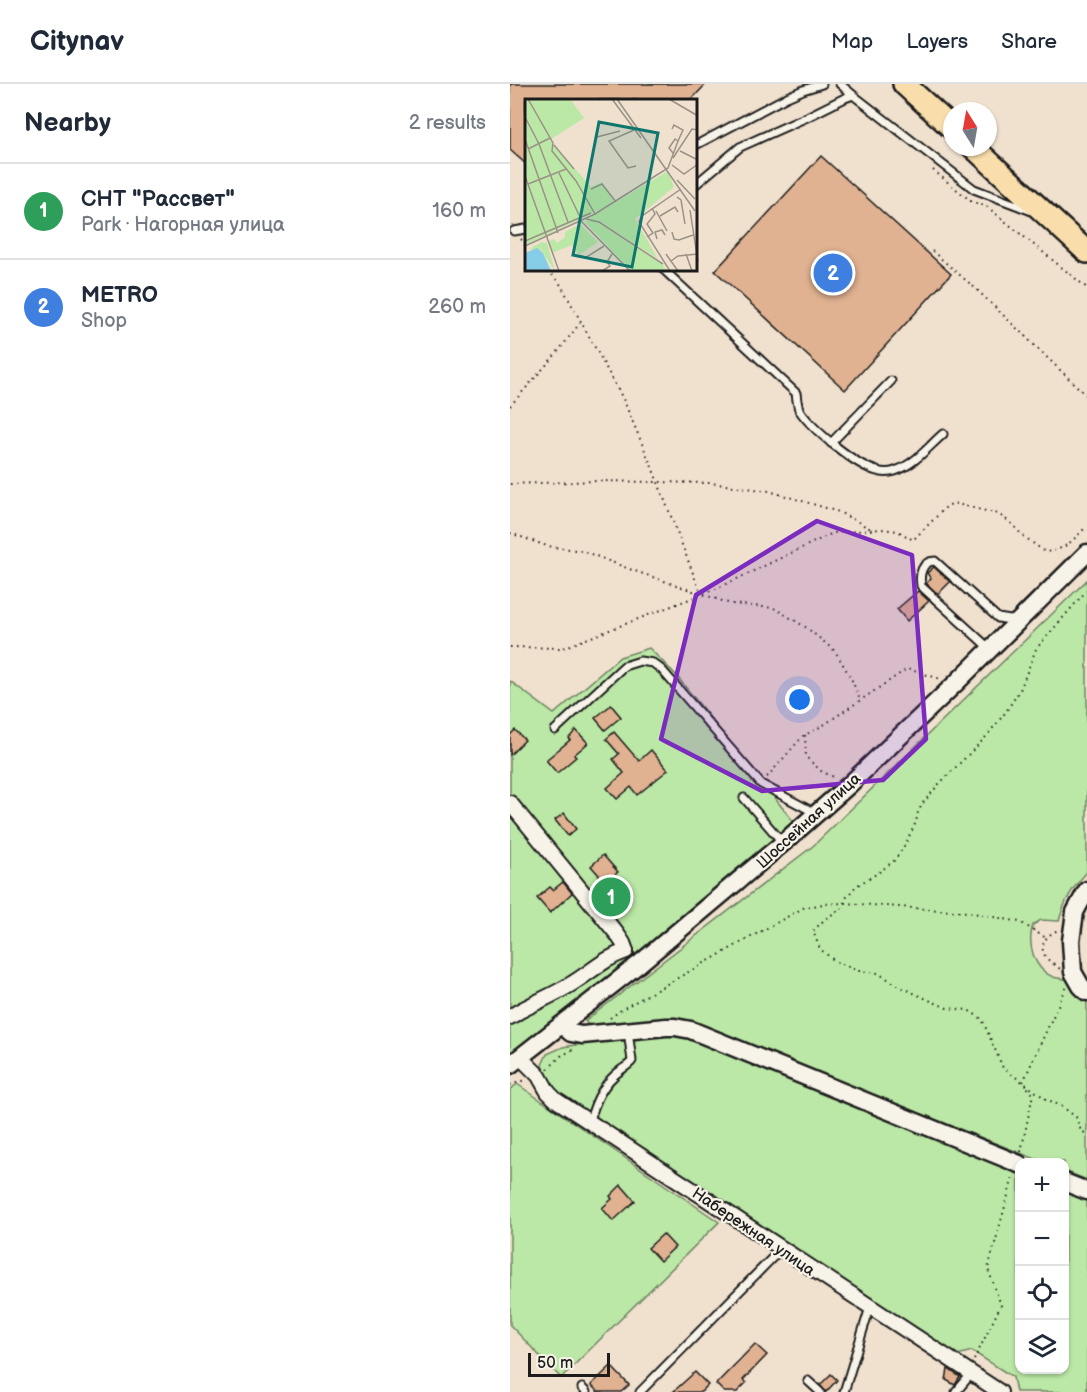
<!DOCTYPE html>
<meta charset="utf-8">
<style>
body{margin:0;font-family:"Balsamiq Sans",sans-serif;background:#f6f6f7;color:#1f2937}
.controls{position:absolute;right:18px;bottom:18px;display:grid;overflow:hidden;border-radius:12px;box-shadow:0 2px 4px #0004}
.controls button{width:54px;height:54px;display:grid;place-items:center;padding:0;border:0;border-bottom:2px solid #e0e1e3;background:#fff;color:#1f2937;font:30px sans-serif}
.compass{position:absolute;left:433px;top:18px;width:54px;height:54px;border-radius:50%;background:#fff;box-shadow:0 2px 4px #0004;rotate:349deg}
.scale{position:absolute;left:18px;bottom:15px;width:82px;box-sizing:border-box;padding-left:6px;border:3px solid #1c1c1c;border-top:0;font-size:16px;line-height:21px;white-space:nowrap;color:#1c1c1c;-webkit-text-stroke:4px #f7f3e8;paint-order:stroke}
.you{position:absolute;left:290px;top:616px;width:21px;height:21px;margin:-15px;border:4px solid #fff;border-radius:50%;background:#1a73e8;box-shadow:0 0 0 9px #1a73e833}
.badge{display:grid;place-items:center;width:39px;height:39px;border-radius:50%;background:#c8321e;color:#fff;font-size:20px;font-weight:700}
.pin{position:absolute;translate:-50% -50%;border:3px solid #fff;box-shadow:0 2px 6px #0006}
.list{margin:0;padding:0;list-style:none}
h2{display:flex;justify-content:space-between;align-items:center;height:78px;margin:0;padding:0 24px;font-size:26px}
h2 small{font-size:20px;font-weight:400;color:#747a83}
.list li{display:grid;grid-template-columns:39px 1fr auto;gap:18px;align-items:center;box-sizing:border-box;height:96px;padding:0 24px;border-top:2px solid #e0e1e3}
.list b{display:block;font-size:22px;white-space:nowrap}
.list p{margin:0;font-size:20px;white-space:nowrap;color:#747a83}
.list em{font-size:20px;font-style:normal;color:#747a83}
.icon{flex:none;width:33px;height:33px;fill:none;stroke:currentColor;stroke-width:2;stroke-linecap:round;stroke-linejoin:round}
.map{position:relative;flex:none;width:577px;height:1308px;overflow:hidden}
header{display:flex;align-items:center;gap:36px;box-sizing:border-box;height:84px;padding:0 30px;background:#fff;border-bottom:2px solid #e0e1e3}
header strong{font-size:28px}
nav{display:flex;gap:33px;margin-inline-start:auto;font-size:21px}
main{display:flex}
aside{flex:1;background:#fff}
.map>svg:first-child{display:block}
.green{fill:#bbe8a6;stroke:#6c8261;stroke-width:1.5}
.building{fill:#e1b291;stroke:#1c1c1c;stroke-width:1.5}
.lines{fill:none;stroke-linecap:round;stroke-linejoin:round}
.service-casing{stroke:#1c1c1c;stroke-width:11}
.minor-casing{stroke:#1c1c1c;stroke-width:18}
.tertiary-casing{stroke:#1c1c1c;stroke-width:21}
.primary-casing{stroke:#1c1c1c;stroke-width:26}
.path{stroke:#1c1c1c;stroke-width:2;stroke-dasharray:1.5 4.5;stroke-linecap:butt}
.service{stroke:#f7f3e8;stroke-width:7}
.minor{stroke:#f7f3e8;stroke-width:14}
.tertiary{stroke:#f7f3e8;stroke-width:16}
.primary{stroke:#f9deab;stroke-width:21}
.marked{fill:#7b2cbf;fill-opacity:0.2;stroke:#7b2cbf;stroke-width:4.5;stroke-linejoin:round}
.labels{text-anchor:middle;stroke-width:4.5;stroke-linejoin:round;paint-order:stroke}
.street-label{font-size:16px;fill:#1c1c1c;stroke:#f7f3e8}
.inset-road{fill:none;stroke:#9b9287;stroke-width:1.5}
.view{fill:#0f766e;fill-opacity:0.15;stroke:#0f766e;stroke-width:3}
.inset-edge{fill:none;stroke:#1c1c1c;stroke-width:3}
</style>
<header>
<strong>Citynav</strong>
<nav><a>Map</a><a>Layers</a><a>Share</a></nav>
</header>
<main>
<aside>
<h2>Nearby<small>2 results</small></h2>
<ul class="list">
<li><span class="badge" style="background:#2e9e5b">1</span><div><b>СНТ &quot;Рассвет&quot;</b><p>Park · Нагорная улица</p></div><em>160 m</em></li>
<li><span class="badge" style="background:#3f7fe0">2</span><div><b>METRO</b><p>Shop</p></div><em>260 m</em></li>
</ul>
</aside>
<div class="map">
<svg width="577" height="1308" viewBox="0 0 577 1308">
<rect width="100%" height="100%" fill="#f0e0ce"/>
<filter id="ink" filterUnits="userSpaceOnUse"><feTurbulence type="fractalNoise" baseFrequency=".0167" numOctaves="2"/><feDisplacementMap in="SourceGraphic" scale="12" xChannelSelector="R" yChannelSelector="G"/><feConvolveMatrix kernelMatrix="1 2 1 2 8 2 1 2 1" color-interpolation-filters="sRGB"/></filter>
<g filter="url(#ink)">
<g class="green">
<path d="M577,496V788C562,805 555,815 549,837L531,836L523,841C517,859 523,885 543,893C549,895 556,894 561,897C567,901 573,910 577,915V1096L555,1087L554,1078H533L182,939L82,945L75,937L303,762Z"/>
<path d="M139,564L166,591L287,742L0,978V597L44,630L110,573Z"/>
<path d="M139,950H170L509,1088V1286H554L555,1106L577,1116V1308H506L503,1293L462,1267L444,1272L52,1013L39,1001L32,981L37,970L53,963Z"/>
<path d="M7,1000L209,1138L51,1294L0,1241V1006Z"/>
</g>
<g class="building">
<path d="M0,0H196L181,16H16V80L0,66Z"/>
<path d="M311,72L441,190L335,306L205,187Z"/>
<path d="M424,483L440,498L428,510L416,499L421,495L417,489Z"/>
<path d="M408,507L419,517L397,537L387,525Z"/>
<path d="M101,621L111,633L95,646L85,634Z"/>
<path d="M5,646L15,656L0,671V651Z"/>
<path d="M66,646L78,659L64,671L66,673L47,689L36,676L60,656L59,654Z"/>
<path d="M104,648L129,677L141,666L158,686L127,711L121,703L107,715L97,704L114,689L103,675L109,670L96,655Z"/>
<path d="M54,729L66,745L58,752L45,736Z"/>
<path d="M93,771L108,788L96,799L81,782Z"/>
<path d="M53,798L62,809L40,829L27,814L40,803L43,806Z"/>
<path d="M111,1101L125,1117L103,1137L92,1124L102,1115L100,1112Z"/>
<path d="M153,1150L165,1163L150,1177L138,1164Z"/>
<path d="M245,1260L257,1271L233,1296L236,1299L227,1308H214L206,1300Z"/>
<path d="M101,1282L119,1301L111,1308H88L81,1301Z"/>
<path d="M438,1285L450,1293L445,1301L436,1296Z"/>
<path d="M185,1288L198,1301L191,1308H163Z"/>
<path d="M321,1290L327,1296L316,1308L310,1301Z"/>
</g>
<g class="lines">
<g class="service-casing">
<g id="service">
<path d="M330,0L343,11L464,105L522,127"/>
<path d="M186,61L277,13L293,6L312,0"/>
<path d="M186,100L230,63L297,33L335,14L343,11"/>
<path d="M4,147L16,145"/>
<path d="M154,186L286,309C287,315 287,322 290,327C303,346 345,381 367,387C373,389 379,389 385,387C404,381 418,363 433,350"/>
<path d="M321,359L381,297"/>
<path d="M480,565L411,502C409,490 412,477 425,477L488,534L500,536L507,535"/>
<path d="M45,646L114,582L130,577L143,579L152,586L251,700L305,729"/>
<path d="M234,714L273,759"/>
<path d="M80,1037C85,1017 93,999 111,986C115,983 119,981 122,977L118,947"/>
<path d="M298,1297L310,1308"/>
<path d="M72,1304L76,1308"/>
<path d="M130,1308L271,1165"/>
<path d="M334,1308L360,1223"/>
<path d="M446,1308L462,1289"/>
</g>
</g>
<g class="minor-casing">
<g id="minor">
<path d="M0,719L107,850L113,859L116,867"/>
<path d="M0,933L8,928C26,918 46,910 63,899C81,888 95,874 116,867"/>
<path d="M10,973L29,992L38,1008L46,1016L490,1308"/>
</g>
</g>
<g class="tertiary-casing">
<g id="tertiary">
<path d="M577,806L565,828L561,857L563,888L571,902L577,908"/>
<path d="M52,941L61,949L72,951L156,943H165L181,946L509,1080"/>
<path d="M0,981L129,880L273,759L340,700L445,600L577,469"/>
<path d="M554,1098L577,1107"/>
</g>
</g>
<g class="primary-casing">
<g id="primary">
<path d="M394,0L442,44"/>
<path d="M463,63L577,168"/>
</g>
</g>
<g class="path">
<path d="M423,86L462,118L475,121L577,204"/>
<path d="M11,155L16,161"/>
<path d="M422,167L465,204L577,312"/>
<path d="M38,186L51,201L113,315L142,383L191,510"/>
<path d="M0,322L46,270L70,239"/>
<path d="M0,400L89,397L201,399L259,407L329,428L361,445"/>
<path d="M0,449L37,462L73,467L122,486L221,520L264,524L297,544L325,567L341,594L350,616"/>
<path d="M577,506L526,565L510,606L495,629L475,654L429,700L413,719L408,728L406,738L396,759L385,776L368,789L346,802L336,814L332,824L315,835L303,847L310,865L326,878L349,887L368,889L389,902L410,912L437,924L458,926L472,935L493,984L536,1015L551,1022L566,1033L571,1047L577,1050"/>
<path d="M0,563L53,564L208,504L323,449L372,445L388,447L403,456L436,423L443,419L488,430L500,438L512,451L535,468C556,466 563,456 577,442"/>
<path d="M295,651L296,673L311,687L326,694"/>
<path d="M257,693L293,652L312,642L397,585L431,595"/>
<path d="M544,880L550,885"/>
<path d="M544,880C526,870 531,852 549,846"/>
<path d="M100,934L114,924L293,824L313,820L335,819L458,828L510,838L536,854"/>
<path d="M38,985L51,972L64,965"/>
<path d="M513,998L557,902"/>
<path d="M0,1001L15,996"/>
<path d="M511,1068L523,1010L516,1002"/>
<path d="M464,1276L491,1221L478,1185L503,1093"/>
</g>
<use href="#service" class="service"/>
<use href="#minor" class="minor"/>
<use href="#tertiary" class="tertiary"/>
<use href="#primary" class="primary"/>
</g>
</g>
<path class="marked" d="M307,437L402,471L416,655L373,696L252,707L151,655L186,511Z"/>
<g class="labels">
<g class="street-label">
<text transform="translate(298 736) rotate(-42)" y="6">Шоссейная улица</text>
<text transform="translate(244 1147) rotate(34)" y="6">Набережная улица</text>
</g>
</g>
<g transform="translate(15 15)">
<rect width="172" height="172" fill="#f0e0ce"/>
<path d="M0,0H45L59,19L25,41L66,88L77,83L89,104L0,146ZM143,72L149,88L110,120L133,160L74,122L63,120ZM59,122H70L137,165L142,172H106ZM55,125L73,143L54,156L47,146L27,154L24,142L29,140L32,144L40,138V133ZM17,143L22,144L30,172L16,151L4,150Z" fill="#bbe8a6"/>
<path d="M12,149L18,154L26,172H0V154Z" fill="#85cce6"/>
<path class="inset-road" d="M3,0L28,44L27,52L51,82L70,115M87,0L116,39M92,0L170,112M144,0L173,17M0,18L14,45L43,123M147,30L149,26L158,31L153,42M109,31L84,42L103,69L111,67M72,38L95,32M0,40L33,134M29,46L49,70M3,50L25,39M155,52L173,61M148,59L167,30L173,31M147,66L159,75L173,65M34,74L55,118M0,77L34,172M152,81L170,100M3,85L41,70M66,90L77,85L91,103M152,98L156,101L160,125M165,111L173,163M131,112L142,132M135,117L150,108L153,113M61,120L74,123L138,165M56,122L105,172M147,133L149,140L154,141L168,136M122,138L128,134L122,125L130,115L127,109M132,140L130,133L137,131L140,136M0,142L66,114M0,147L70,115L143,69L153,42L150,40L144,49L148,54M141,155L153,172M161,155L167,172M56,157L60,159L79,147M146,162L153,157L173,155M77,172L85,167L82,163L87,155M145,172L114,123L117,117L156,90"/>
<path class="view" d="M74,23L133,34L107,168L48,156Z"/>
<rect width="172" height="172" class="inset-edge"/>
</g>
</svg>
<div class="controls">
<button>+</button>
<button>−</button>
<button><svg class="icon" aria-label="locate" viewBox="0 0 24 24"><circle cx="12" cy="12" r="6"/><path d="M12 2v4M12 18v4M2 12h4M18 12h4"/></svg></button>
<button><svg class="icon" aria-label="layers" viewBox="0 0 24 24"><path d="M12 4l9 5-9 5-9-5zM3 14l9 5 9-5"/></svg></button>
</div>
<svg class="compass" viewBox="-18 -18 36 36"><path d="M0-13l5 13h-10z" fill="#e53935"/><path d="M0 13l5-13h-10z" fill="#747a83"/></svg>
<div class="scale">50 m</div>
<div class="you"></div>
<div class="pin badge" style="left:101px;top:813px;background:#2e9e5b">1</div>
<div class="pin badge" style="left:323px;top:189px;background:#3f7fe0">2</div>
</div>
</main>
